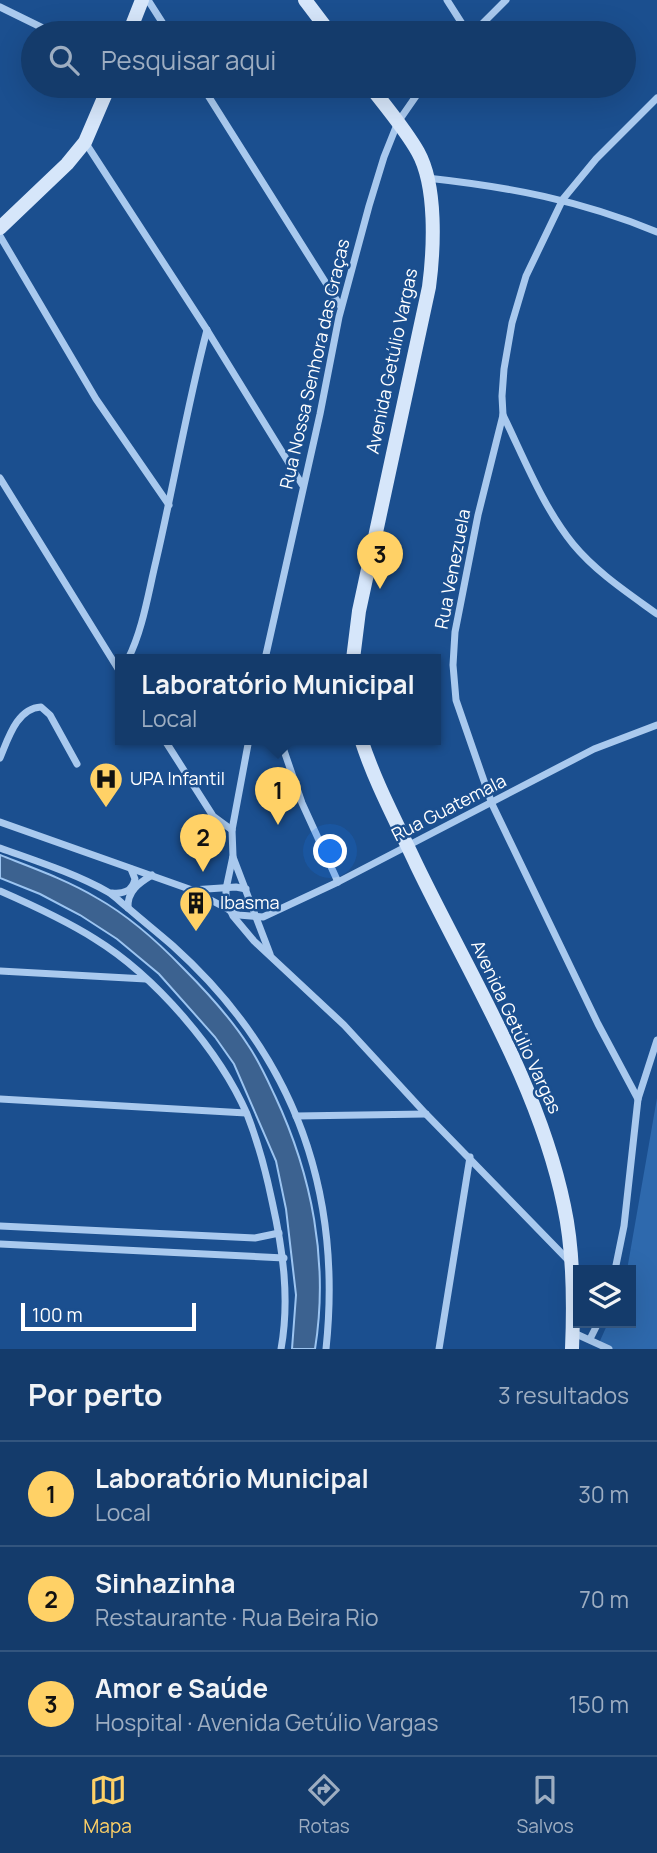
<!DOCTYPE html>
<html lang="pt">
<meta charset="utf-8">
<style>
body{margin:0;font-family:Manrope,sans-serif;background:#214673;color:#f1f3f6}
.controls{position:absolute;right:21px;bottom:21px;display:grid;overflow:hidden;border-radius:0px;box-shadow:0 7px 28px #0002}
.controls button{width:63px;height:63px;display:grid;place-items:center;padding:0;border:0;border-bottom:2px solid #33557e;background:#143b6b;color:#f1f3f6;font:35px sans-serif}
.scale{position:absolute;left:21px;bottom:18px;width:175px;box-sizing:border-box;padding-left:7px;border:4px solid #fff;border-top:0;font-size:19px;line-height:24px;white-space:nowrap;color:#fff;-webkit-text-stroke:5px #1b4f8f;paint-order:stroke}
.you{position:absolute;left:331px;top:852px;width:24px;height:24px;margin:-18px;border:5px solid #fff;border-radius:50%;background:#1a73e8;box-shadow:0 0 0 10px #1a73e833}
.badge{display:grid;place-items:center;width:46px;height:46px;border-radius:50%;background:#ffd166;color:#111;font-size:23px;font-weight:700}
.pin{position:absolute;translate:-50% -58px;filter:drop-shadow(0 2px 4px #0008)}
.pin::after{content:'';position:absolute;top:37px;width:24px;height:21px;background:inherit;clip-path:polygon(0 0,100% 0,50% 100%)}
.popup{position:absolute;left:115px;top:654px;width:326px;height:91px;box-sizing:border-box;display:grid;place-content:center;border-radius:0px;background:#143b6b;filter:drop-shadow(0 2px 5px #0005);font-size:23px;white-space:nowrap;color:#9dadc1}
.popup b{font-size:26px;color:#f1f3f6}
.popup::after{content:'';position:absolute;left:50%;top:100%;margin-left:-14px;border:14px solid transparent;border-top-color:#143b6b}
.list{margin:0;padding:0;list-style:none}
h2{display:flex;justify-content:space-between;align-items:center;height:91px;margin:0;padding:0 28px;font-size:30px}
h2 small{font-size:23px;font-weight:400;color:#9dadc1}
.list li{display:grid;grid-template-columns:46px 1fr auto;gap:21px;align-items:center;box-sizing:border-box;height:105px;padding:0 28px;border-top:2px solid #33557e}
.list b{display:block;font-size:26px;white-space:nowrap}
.list p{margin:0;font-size:23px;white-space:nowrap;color:#9dadc1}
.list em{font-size:23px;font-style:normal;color:#9dadc1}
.icon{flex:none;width:38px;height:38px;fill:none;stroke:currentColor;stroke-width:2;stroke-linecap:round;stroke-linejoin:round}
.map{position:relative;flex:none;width:657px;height:1349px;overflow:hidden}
.search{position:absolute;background:#143b6b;box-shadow:0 7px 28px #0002;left:21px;right:21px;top:21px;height:77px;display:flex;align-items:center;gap:18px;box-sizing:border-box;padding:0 24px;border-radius:38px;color:#9dadc1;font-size:26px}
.sheet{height:406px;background:#143b6b}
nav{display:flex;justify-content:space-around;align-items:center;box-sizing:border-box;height:98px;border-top:2px solid #33557e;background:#143b6b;font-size:19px;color:#9dadc1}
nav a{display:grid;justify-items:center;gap:4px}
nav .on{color:#ffd166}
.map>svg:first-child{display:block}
.green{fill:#2e69ad}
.water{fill:#3c6290;stroke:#9cc4f0;stroke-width:2}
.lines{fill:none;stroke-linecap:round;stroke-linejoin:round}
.minor{stroke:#a9c9ee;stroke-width:7}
.secondary{stroke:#d6e6fa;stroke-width:14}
.labels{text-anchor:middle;stroke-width:5;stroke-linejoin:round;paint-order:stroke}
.street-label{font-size:18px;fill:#fff;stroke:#1b4f8f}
.poi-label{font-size:18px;fill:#fff;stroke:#1b4f8f;text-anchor:start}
</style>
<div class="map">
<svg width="657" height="1349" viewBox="0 0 657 1349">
<rect width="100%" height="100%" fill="#1b4f8f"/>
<path class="green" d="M657,1098V1349H613L599,1343L608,1323H631V1270H627Z"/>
<path class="water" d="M0,855C33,868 67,880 97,898C129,916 158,942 183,968C207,992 230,1017 248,1045C259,1061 267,1079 275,1096C312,1175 329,1262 315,1349H292L296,1295L286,1209L276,1161L234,1064L215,1037L159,974L117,939L80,915L40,894L0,878Z"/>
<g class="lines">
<g class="minor">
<path d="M148,0L169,33"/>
<path d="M447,0L468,33"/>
<path d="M0,7L49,31"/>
<path d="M473,33L506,0"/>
<path d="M202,86L341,307"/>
<path d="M85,142L207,330L303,486"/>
<path d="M427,178C509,187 580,200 657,232"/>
<path d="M0,236L96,399L169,505"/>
<path d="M503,415C524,458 543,507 573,544C596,572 628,593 657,614"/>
<path d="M0,478L120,672"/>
<path d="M128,659C143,629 148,594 156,561C174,484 187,406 207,330"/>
<path d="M265,659L320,414L339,317L369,206L384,157L398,122L423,86"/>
<path d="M164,739L213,816L232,830"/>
<path d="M249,739L232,830L233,856L226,889V901L233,916L254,941L344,1025L426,1114L571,1263"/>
<path d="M280,739L302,803L338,882"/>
<path d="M0,758C8,739 17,708 41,707L50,715L77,764"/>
<path d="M0,822L192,890L239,915L263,917L338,882L594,749L657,725"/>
<path d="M0,848C36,861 74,873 108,892C115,896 121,903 128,908C143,921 158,933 173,946C293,1054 343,1188 326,1349"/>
<path d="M233,857L270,954"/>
<path d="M192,890L236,887L246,889"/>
<path d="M0,891C32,905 65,920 95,939C155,976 219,1050 247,1114C258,1142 266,1172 272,1201C283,1250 290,1299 281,1349"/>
<path d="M112,893C123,894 132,892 135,879L131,869"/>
<path d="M128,908C127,891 139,883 152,875"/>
<path d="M229,910L249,900"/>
<path d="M0,971L146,979"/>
<path d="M0,1099L246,1113"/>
<path d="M638,1099L598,1024L492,804L456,700L453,665L455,632L478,515L503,415L502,396L504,369L512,323L526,276L563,199L596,159L657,98"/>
<path d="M296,1116L426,1114"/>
<path d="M0,1226L255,1238L279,1233"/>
<path d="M0,1244L284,1258"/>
<path d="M615,1270L624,1226L638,1099L657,1040"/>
<path d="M574,1333L609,1349"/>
<path d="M590,1339L598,1323"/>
<path d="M439,1349L470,1157"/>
</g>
<g class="secondary">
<path d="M305,0L330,33"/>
<path d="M129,33L142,0"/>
<path d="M0,228L67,164L85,142L109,86"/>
<path d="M353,659L359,611L429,287C434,249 437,186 418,152C405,129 386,107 370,86"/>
<path d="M361,739C375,783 398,825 417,866C470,976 539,1085 564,1206C574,1252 574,1302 572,1349"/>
</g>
</g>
<defs>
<g id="hospital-pin" transform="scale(1.75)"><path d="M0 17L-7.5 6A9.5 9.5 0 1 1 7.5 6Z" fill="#ffd166" stroke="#1b4f8f"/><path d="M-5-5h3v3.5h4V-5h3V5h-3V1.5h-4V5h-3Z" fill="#111"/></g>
<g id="building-pin" transform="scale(1.75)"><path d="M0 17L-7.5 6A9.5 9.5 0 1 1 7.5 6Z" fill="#ffd166" stroke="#1b4f8f"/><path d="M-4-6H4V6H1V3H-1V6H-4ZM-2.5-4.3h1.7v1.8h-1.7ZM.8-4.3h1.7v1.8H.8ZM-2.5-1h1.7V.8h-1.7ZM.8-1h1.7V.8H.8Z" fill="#111"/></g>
</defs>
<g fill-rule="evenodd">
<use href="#hospital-pin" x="106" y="779"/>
<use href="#building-pin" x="196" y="903"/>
</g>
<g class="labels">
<g class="street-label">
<text transform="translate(392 361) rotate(-78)" y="6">Avenida Getúlio Vargas</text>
<text transform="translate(315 364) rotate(-77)" y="6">Rua Nossa Senhora das Graças</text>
<text transform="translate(453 569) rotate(-79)" y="6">Rua Venezuela</text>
<text transform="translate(449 808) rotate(-27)" y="6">Rua Guatemala</text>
<text transform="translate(516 1027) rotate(65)" y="6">Avenida Getúlio Vargas</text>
</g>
<g class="poi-label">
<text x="130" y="785">UPA Infantil</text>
<text x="220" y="909">Ibasma</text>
</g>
</g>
</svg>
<div class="controls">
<button><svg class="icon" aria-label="layers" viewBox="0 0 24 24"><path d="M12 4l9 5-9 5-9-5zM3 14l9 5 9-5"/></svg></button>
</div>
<div class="scale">100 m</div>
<div class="you"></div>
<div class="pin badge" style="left:278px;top:825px">1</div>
<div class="popup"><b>Laboratório Municipal</b>Local</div>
<div class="pin badge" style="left:203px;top:872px">2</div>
<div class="pin badge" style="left:380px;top:589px">3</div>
<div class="search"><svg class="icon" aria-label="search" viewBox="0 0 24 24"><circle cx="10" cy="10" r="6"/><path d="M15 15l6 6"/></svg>Pesquisar aqui</div>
</div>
<section class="sheet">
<h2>Por perto<small>3 resultados</small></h2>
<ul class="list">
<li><span class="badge">1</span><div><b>Laboratório Municipal</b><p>Local</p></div><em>30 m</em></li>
<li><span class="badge">2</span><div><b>Sinhazinha</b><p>Restaurante · Rua Beira Rio</p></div><em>70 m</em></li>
<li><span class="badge">3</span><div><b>Amor e Saúde</b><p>Hospital · Avenida Getúlio Vargas</p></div><em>150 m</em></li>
</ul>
</section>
<nav>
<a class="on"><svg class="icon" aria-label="map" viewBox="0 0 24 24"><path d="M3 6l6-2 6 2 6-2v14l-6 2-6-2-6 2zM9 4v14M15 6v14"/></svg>Mapa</a>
<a><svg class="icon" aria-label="directions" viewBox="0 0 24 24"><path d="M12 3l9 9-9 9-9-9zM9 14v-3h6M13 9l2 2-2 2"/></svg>Rotas</a>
<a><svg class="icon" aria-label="saved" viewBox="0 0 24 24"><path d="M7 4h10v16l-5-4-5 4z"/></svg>Salvos</a>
</nav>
